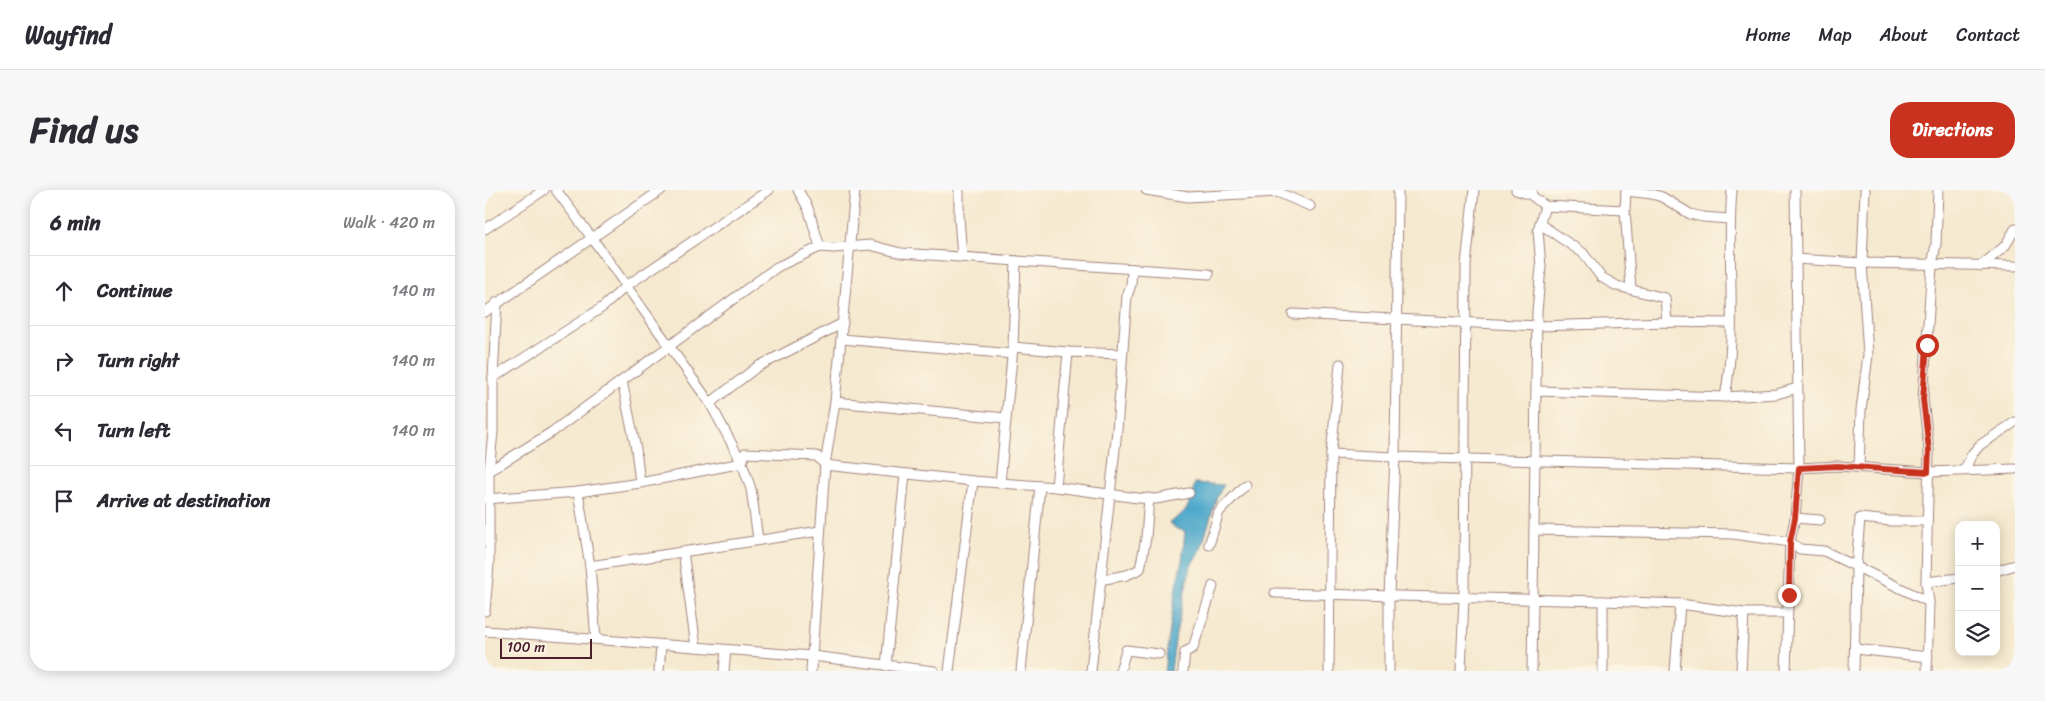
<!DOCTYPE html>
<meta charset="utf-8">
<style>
body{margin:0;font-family:Sriracha,sans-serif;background:#f7f7f7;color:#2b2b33}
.controls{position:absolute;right:15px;bottom:15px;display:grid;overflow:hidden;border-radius:10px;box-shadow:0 2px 12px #0003}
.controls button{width:45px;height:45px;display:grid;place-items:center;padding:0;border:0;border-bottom:1px solid #e1e1e2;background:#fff;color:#2b2b33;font:25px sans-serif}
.scale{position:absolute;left:15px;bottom:12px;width:92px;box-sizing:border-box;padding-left:5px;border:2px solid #4a1f2b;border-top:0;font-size:14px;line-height:18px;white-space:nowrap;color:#4a1f2b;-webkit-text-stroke:4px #fcf5e5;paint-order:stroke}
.stop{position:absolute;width:15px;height:15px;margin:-11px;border:4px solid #c8321e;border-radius:50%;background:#fff}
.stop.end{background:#c8321e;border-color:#fff;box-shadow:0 1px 5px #0008}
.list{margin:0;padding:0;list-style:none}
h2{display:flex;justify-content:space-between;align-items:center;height:65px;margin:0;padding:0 20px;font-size:21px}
h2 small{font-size:16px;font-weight:400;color:#7c7c81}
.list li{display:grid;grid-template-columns:32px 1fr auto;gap:15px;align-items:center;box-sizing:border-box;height:70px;padding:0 20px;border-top:1px solid #e1e1e2}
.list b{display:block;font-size:19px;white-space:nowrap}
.list em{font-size:16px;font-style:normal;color:#7c7c81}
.icon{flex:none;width:28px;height:28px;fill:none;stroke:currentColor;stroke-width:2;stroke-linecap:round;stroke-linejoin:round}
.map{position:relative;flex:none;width:1530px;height:481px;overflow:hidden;border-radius:20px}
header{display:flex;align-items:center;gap:30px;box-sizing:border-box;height:70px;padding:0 25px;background:#fff;border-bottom:1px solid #e1e1e2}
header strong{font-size:24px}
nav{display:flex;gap:28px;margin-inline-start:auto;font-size:18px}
.intro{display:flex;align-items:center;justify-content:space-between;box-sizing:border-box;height:120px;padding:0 30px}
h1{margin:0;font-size:35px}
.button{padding:12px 22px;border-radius:20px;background:#c8321e;color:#fff;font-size:18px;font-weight:700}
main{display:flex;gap:30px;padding:0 30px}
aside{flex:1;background:#fff;border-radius:20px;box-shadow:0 2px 12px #0003}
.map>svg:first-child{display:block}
.water{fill:#4ba7ca;stroke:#4a637a}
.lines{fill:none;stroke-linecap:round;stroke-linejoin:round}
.minor-casing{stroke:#a0847d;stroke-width:11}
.minor{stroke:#fff;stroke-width:9}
.route{stroke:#c8321e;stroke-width:6}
</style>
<header>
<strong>Wayfind</strong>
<nav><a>Home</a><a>Map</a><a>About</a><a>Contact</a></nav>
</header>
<div class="intro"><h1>Find us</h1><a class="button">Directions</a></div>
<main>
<aside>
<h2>6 min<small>Walk · 420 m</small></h2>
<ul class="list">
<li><svg class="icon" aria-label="ahead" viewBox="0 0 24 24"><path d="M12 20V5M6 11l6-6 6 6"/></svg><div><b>Continue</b></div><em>140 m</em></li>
<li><svg class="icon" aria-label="right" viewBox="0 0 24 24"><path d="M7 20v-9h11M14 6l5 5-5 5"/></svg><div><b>Turn right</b></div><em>140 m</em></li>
<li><svg class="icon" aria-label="left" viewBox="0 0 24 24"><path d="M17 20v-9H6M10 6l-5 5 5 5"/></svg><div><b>Turn left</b></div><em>140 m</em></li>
<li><svg class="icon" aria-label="arrive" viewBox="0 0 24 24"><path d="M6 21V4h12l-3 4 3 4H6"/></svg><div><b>Arrive at destination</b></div></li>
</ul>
</aside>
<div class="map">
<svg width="1530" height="481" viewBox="0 0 1530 481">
<rect width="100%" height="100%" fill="#fcf5e5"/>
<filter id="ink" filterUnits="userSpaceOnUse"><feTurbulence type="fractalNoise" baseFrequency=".02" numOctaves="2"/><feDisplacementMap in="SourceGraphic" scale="10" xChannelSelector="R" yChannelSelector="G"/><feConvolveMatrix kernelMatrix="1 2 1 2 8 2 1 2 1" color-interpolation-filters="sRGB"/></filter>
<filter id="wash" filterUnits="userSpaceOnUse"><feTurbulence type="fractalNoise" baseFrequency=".0096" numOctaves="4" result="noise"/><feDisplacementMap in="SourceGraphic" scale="20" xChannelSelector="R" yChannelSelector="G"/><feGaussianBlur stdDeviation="1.12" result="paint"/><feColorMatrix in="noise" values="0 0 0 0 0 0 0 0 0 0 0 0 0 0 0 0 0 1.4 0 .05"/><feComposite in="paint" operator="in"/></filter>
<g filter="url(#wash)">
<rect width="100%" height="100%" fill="#f5e9cf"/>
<path class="water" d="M710,293L739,295L732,307L715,362L706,375L703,388L691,443L686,481H679L691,396L697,371L700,341L692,339L684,333C705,320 704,316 710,293Z"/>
</g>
<g filter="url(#ink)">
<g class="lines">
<g class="minor-casing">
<g id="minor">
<path d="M176,0L107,48L225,213L257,273L266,299L273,349"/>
<path d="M313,0L323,18L335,57"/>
<path d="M474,0V27L477,67"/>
<path d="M661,0L703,7L792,2L825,16"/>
<path d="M1031,0L1046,5"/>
<path d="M1047,0L1046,5L1060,16L1140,20"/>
<path d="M1141,0L1140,20L1146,99"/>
<path d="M1141,1L1167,4L1177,7L1205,24L1218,27L1244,29"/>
<path d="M1055,34L1098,63L1116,87L1132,96L1180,108L1182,132"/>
<path d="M0,39L59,0"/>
<path d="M1310,69L1377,73L1530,76"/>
<path d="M1496,76L1520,56L1530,39"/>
<path d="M0,122L107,48L71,0"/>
<path d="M808,124L1053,136L1182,132L1246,133"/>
<path d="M357,149L527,164"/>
<path d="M528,157L583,162L637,164"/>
<path d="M8,188L118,117L141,96L284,0"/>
<path d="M137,191L151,259L155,293"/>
<path d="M1052,201L1240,207L1292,204L1312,198"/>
<path d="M1240,207C1253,139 1241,69 1247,0"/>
<path d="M350,212L521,228"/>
<path d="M225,213L272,177L358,133"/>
<path d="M846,264L910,267L1314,278L1353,276L1443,282L1530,279"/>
<path d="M1374,278L1376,220L1383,165L1377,73L1380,0"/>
<path d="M1480,279L1487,264L1495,255L1530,232"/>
<path d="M4,281L67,242L292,77L335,57L349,58L385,55L416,63L724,84"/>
<path d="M515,293L528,157L531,71"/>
<path d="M571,297L583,162"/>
<path d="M93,302L105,376L111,449"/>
<path d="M0,309L93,302L155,293L257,273L260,263L332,266L340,275L488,291L571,297L653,308L671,309L704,303"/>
<path d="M1310,328L1335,330"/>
<path d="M1049,340L1248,344L1305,352L1315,359L1339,361L1444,412"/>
<path d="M724,355L734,322L760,295"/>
<path d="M198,361L211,457"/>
<path d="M105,376L335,341"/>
<path d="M1511,381L1530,375"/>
<path d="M620,389L642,385L655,379L661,348L664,308"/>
<path d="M1441,392L1474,388"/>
<path d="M790,403L1118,411L1195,414L1259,423H1302"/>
<path d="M1118,411V481"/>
<path d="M0,421L4,374V281L8,242V188L12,112"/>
<path d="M0,441L327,466L449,481"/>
<path d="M1370,459L1443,467"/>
<path d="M401,476L420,284"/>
<path d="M174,481L176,456"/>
<path d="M239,481L241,460"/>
<path d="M326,481L340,275L350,212L370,0"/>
<path d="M464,481L488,291"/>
<path d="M536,481L555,296"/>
<path d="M606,481L632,240L642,106L646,95L647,79"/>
<path d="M635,481L641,460L674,464"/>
<path d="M698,481L700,462L708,458L728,396"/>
<path d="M844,481L846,264L855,174"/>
<path d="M904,481V406L910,267L913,0"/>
<path d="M976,481L979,407L981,75L989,0"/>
<path d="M1047,481L1052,122L1056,77L1053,40L1060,16"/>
<path d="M1190,481L1195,414"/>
<path d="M1256,481L1259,423"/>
<path d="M1301,481L1305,352L1310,328L1314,278L1310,0"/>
<path d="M1369,481L1371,378L1375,328L1405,331H1442"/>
<path d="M1442,481L1444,412L1441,392L1444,260L1438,209L1447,75L1451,54L1453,0"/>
</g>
</g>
<use href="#minor" class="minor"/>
</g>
</g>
<g class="lines" filter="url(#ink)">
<path class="route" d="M1304,405L1305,352L1310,328L1314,278L1353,276L1443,282L1444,260L1438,209L1442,155"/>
</g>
</svg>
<div class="controls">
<button>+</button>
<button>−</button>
<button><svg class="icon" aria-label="layers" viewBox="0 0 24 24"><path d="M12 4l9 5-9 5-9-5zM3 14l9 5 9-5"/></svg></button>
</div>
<div class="scale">100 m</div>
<div class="stop" style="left:1442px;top:155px"></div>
<div class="stop end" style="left:1304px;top:405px"></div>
</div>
</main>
